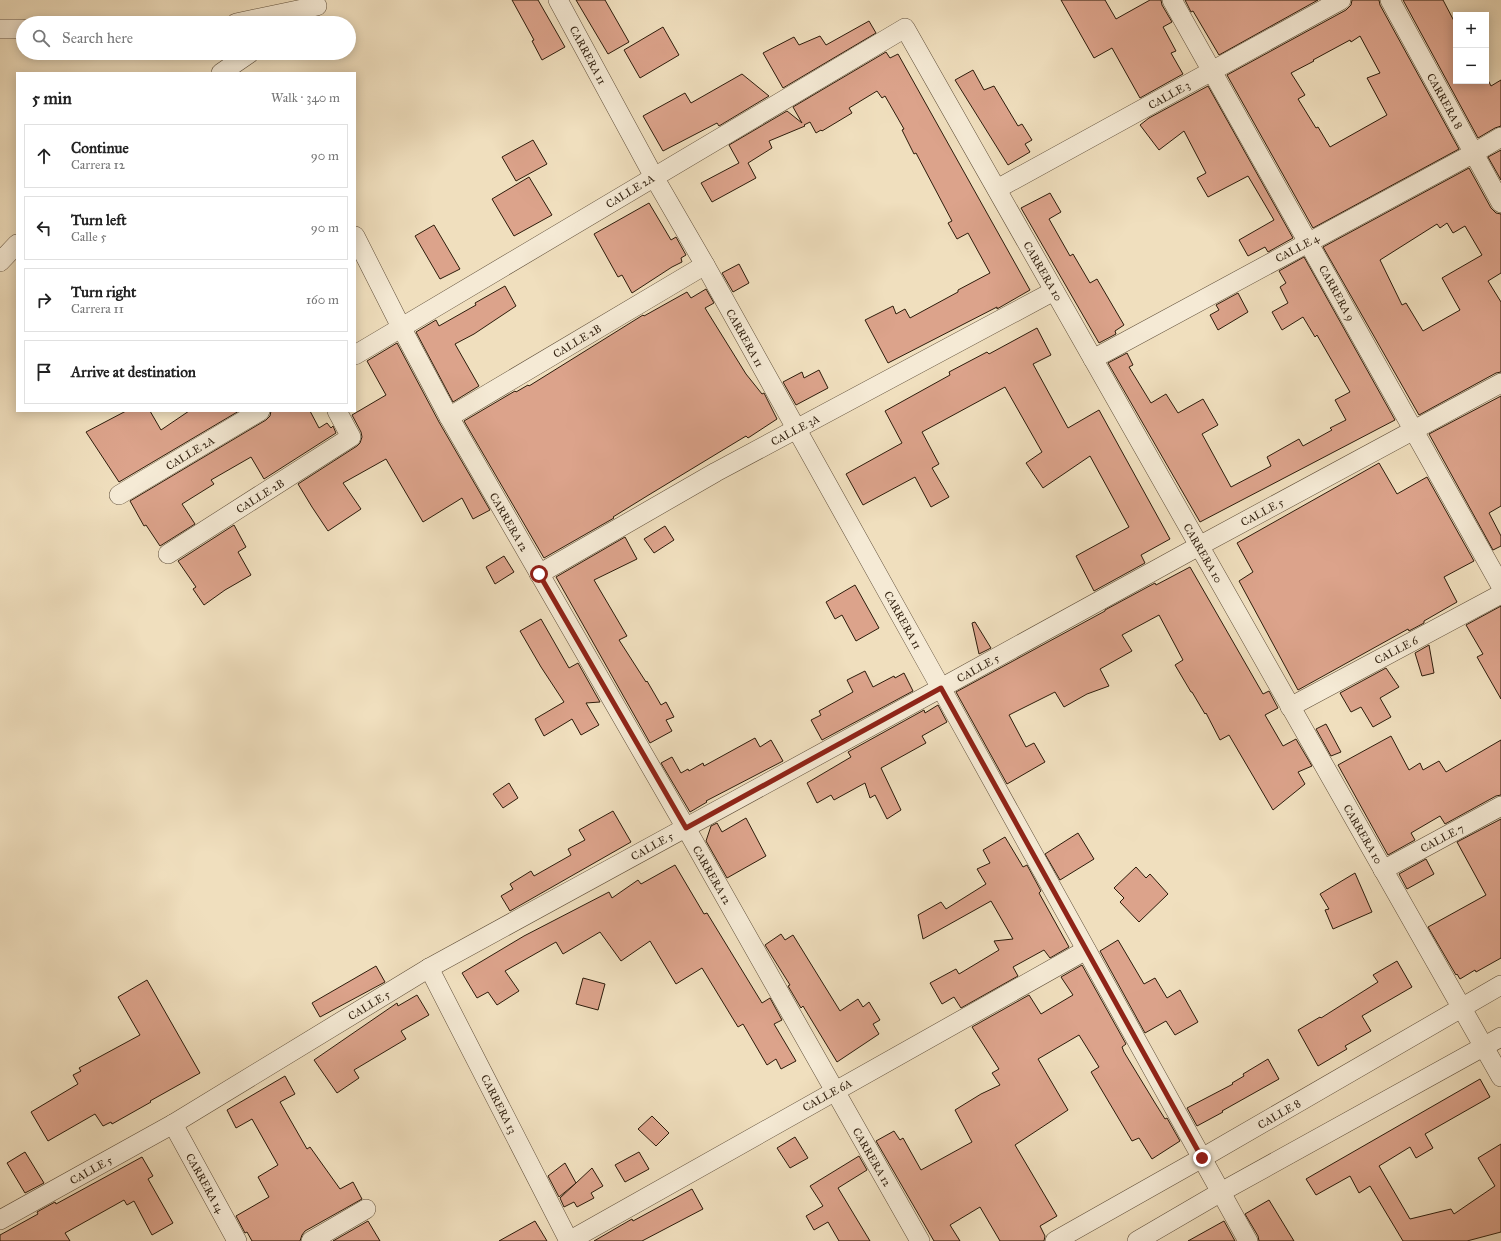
<!DOCTYPE html>
<meta charset="utf-8">
<style>
body{margin:0;font-family:"IM FELL Great Primer",serif;background:#f2f2f2;color:#222}
.controls{position:absolute;right:12px;top:12px;display:grid;overflow:hidden;border-radius:0px;box-shadow:0 2px 10px #0003}
.controls button{width:36px;height:36px;display:grid;place-items:center;padding:0;border:0;border-bottom:1px solid #e0e0e0;background:#fff;color:#222;font:20px sans-serif}
.stop{position:absolute;width:12px;height:12px;margin:-9px;border:3px solid #8f2418;border-radius:50%;background:#fff}
.stop.end{background:#8f2418;border-color:#fff;box-shadow:0 1px 4px #0008}
.list{margin:0;padding:0;list-style:none}
h2{display:flex;justify-content:space-between;align-items:center;height:52px;margin:0;padding:0 16px;font-size:17px}
h2 small{font-size:13px;font-weight:400;color:#767676}
.list li{display:grid;grid-template-columns:26px 1fr auto;gap:12px;align-items:center;box-sizing:border-box;height:64px;margin:0 8px 8px;padding:0 8px;border:1px solid #e0e0e0;border-radius:0px}
.list b{display:block;font-size:15px;white-space:nowrap}
.list p{margin:0;font-size:13px;white-space:nowrap;color:#767676}
.list em{font-size:13px;font-style:normal;color:#767676}
.icon{flex:none;width:22px;height:22px;fill:none;stroke:currentColor;stroke-width:2;stroke-linecap:round;stroke-linejoin:round}
.map{position:relative;flex:none;width:1501px;height:1241px;overflow:hidden}
.search{position:absolute;background:#fff;box-shadow:0 2px 10px #0003;left:16px;top:16px;width:340px;height:44px;display:flex;align-items:center;gap:10px;box-sizing:border-box;padding:0 14px;border-radius:22px;color:#767676;font-size:15px}
.panel{position:absolute;background:#fff;box-shadow:0 2px 10px #0003;left:16px;top:72px;width:340px;height:340px;border-radius:0px}
.map>svg:first-child{display:block}
.building{fill:#dca38b;stroke:#2d1c0b;fill-rule:evenodd}
.lines{fill:none;stroke-linecap:round;stroke-linejoin:round}
.minor-casing{stroke:#5e4d38;stroke-width:20}
.minor{stroke:#f5ead5;stroke-width:19}
.route{stroke:#8f2418;stroke-width:5}
.labels{text-anchor:middle;stroke-width:3;stroke-linejoin:round;paint-order:stroke}
.street-label{font-size:11px;fill:#2d1c0b;stroke:#f5ead5}
</style>
<div class="map">
<svg width="1501" height="1241" viewBox="0 0 1501 1241">
<rect width="100%" height="100%" fill="#f0dfbe"/>
<filter id="stains"><feTurbulence type="fractalNoise" baseFrequency=".005" numOctaves="4"/><feColorMatrix values="0 0 0 0 .2 0 0 0 0 .09 0 0 0 0 .02 0 0 0 .5 -.17"/></filter>
<radialGradient id="worn" r=".72"><stop offset=".6" stop-color="#630" stop-opacity="0"/><stop offset="1" stop-color="#630" stop-opacity=".3"/></radialGradient>
<g class="building">
<path d="M512,0H538L565,47L542,60L532,41L534,40Z"/>
<path d="M576,0H605L629,42L608,54Z"/>
<path d="M1061,0H1105L1116,19L1150,0H1161L1162,5L1172,22L1163,27L1176,51L1171,53L1183,74L1140,98L1112,48L1094,58Z"/>
<path d="M1185,0H1318L1219,55L1193,11L1191,12Z"/>
<path d="M1352,0H1379L1380,5L1459,149L1313,228L1227,75L1346,10L1351,5ZM1360,36L1380,73L1367,78L1387,115L1330,147L1318,127L1316,128L1298,99L1305,95L1291,73L1314,61L1313,60L1350,40L1351,42Z"/>
<path d="M1403,0H1443L1454,21L1455,20L1456,21V81H1486V76L1491,86L1501,80V126L1495,128L1478,138Z"/>
<path d="M869,21L876,33L783,88L763,53L794,37L799,45L820,36L826,45Z"/>
<path d="M663,27L679,55L640,78L624,50Z"/>
<path d="M886,52L890,58L898,54L1030,290L997,309V307L888,363L865,320L893,306L896,314L905,309L910,318L958,292V290L990,273L968,233L957,239L948,223L952,221L916,153L914,154L902,130L904,129L885,96L882,98L877,91L849,108L852,113L822,131L821,130L816,133L810,122L804,125L805,126L769,141L772,148L748,163L756,178L712,202L701,183L739,163L729,145L787,111L802,123L793,107Z"/>
<path d="M973,70L984,90L994,86L1018,126L1022,124L1032,140L1025,144L1030,152L1008,165L955,80Z"/>
<path d="M742,74L769,96L719,126L717,123L663,151L643,116L685,93L691,103Z"/>
<path d="M1208,86L1293,238L1268,252L1265,247L1248,256L1239,240L1274,220L1248,176L1208,197L1197,178L1206,173L1184,131L1159,150L1140,125L1149,118Z"/>
<path d="M533,140L547,164L516,181L502,157Z"/>
<path d="M1501,150V180L1488,157Z"/>
<path d="M1469,168L1491,208L1496,213L1501,214V273L1488,281L1501,302V372L1496,373L1419,415L1323,247ZM1447,223L1453,233L1465,226L1482,255L1442,278L1460,310L1423,331L1406,303L1402,305L1380,260L1437,224L1440,228Z"/>
<path d="M529,177L552,215L514,236L492,199Z"/>
<path d="M1050,193L1061,212L1049,219L1070,256L1073,254L1090,283L1097,279L1124,325L1115,331L1116,334L1099,343L1021,208Z"/>
<path d="M649,203L671,240L676,237L686,255L681,258L682,262L672,267L632,293L622,275L618,277L594,234Z"/>
<path d="M434,225L460,269L440,279L415,236Z"/>
<path d="M1304,257L1395,420L1200,522L1108,363L1127,353L1133,365L1129,367L1151,403L1166,394L1178,413L1203,399L1218,425L1202,434L1231,487L1271,466L1267,457L1299,439L1303,446L1332,430L1330,428L1346,420L1335,400L1350,392L1317,335L1315,337L1303,317L1282,330L1272,312L1288,303L1280,287L1286,283L1279,271Z"/>
<path d="M739,264L749,283L733,292L722,273Z"/>
<path d="M505,286L516,306L474,334L455,344L479,386L453,402L416,332L436,320L439,326L476,305L475,303Z"/>
<path d="M706,289L714,303L705,308L746,374L762,394L764,393L777,419L748,438L746,436L647,496L613,517L614,518L544,558L464,421L515,391L516,392L528,385L529,386L643,315L644,316L687,292L691,298Z"/>
<path d="M1238,293L1248,312L1218,330L1210,315L1219,310L1216,305Z"/>
<path d="M1037,328L1051,355L1033,364L1068,428L1099,410L1170,539L1141,555L1145,563L1094,591L1076,556L1129,527L1090,456L1043,488L1026,463L1042,452L1005,387L922,432L939,464L932,468L949,497L931,507L915,477L863,505L846,474L902,443L885,411L950,375L949,372L987,352L989,354Z"/>
<path d="M397,343L439,422L490,510L473,519L462,498L423,522L386,459L343,483L361,509L328,531L312,507L298,484L357,446L360,443L362,437L361,432L352,415L386,395L367,361Z"/>
<path d="M819,370L828,388L796,405L783,382L802,372L804,378Z"/>
<path d="M1501,396V506L1489,513L1501,536V546L1493,550L1429,434Z"/>
<path d="M126,411H150L161,430L189,411H239L119,482L86,432Z"/>
<path d="M271,411H310L319,428L327,423L331,428L333,426L336,433L264,479L251,457L211,480L214,484L182,504L195,524L160,546L146,525L144,526L130,501L266,420L270,416Z"/>
<path d="M1379,463L1397,494L1427,477L1474,561L1444,577L1457,602L1424,621V623L1409,631L1408,629L1298,690L1239,581L1253,572L1237,543Z"/>
<path d="M234,525L246,547L238,552L251,575L225,590L204,605L193,589L196,587L178,561Z"/>
<path d="M665,526L674,540L654,553L644,539Z"/>
<path d="M625,537L637,559L594,580L627,636L619,640L646,682L647,681L661,705L666,702L674,717L666,720L672,731L650,743L556,577Z"/>
<path d="M504,556L514,572L495,584L486,567Z"/>
<path d="M1190,567L1263,694L1269,691L1278,708L1265,715L1283,746L1296,739L1312,766L1298,772L1305,784L1273,810L1229,735L1220,740L1206,713L1205,714L1192,692H1191L1175,665L1183,660L1159,615L1122,635L1132,651L1100,669L1109,686L1087,694L1064,707L1055,692L1009,715L1026,747L1034,743L1045,762L1007,784L956,692L1105,611V610L1155,583L1156,585Z"/>
<path d="M855,585L879,628L856,641L842,615L835,619L826,602Z"/>
<path d="M1501,606V699L1477,657L1483,654L1466,625Z"/>
<path d="M541,619L569,668L578,663L600,702L586,703L599,725L581,735L572,719L544,736L535,719L564,702L541,667L520,631Z"/>
<path d="M975,622L991,648L979,654L972,623Z"/>
<path d="M1429,645L1434,673L1422,676L1415,653Z"/>
<path d="M1386,668L1399,687L1380,698L1391,717L1373,727L1361,707L1351,712L1340,693Z"/>
<path d="M865,671L873,687L894,676L895,678L904,673L913,691L822,740L811,720L821,715L819,711L853,692L847,680Z"/>
<path d="M938,705L947,722L922,736L926,743L881,768L901,810L887,819L875,795L870,798L865,783L834,800L831,795L817,803L807,783L851,757L848,752L924,710L925,713Z"/>
<path d="M1326,724L1341,752L1331,756L1316,729Z"/>
<path d="M1391,736L1409,770L1420,763L1423,770L1439,761L1446,772L1501,740V795L1496,796L1445,824L1440,816L1411,833L1415,840L1388,855L1338,765Z"/>
<path d="M755,738L760,747L771,740L783,761L706,801L707,802L690,812L661,763L672,757L681,773L688,769L689,771L703,763L704,766Z"/>
<path d="M509,783L518,798L503,808L493,794Z"/>
<path d="M613,811L631,842L510,911L501,896L513,889L510,884L531,871L534,876L571,855L568,849L585,840L579,830Z"/>
<path d="M746,818L766,856L727,878L706,841L711,826L717,823L722,832Z"/>
<path d="M1501,819V958L1476,972L1475,970L1460,979L1457,974L1456,975L1428,927L1486,895L1457,842Z"/>
<path d="M1078,833L1094,859L1060,880L1045,854Z"/>
<path d="M1005,837L1023,867L1027,865L1041,891L1039,893L1069,947L1050,958L1044,950L1013,967L1018,976L961,1008L954,997L942,1004L930,983L956,969L959,974L999,950L994,941L1013,939L991,901L923,939L918,915L941,902L946,909L986,884L977,869L990,863L983,850Z"/>
<path d="M1426,859L1434,874L1407,889L1399,874Z"/>
<path d="M675,865L704,914L707,913L762,1003L770,998L782,1020L774,1024L796,1061L781,1069L776,1059L767,1065L743,1024L738,1027L702,968L676,984L650,941L621,961L600,932L563,954L556,942L505,971L519,991L497,1005L488,992L477,998L462,973L524,936L609,892L612,898L638,880L641,884Z"/>
<path d="M1136,867L1146,878L1150,874L1168,894L1139,922L1120,902L1124,898L1114,888Z"/>
<path d="M1355,873L1372,912L1333,929L1325,910L1329,909L1320,894Z"/>
<path d="M781,934L785,940L793,935L840,1011L858,999L863,1007L869,1002L880,1020L873,1024L879,1034L837,1062L803,1006L801,1008L788,986L790,985L765,945Z"/>
<path d="M1118,940L1144,984L1155,978L1167,998L1180,990L1198,1022L1175,1035L1166,1021L1145,1033L1100,951Z"/>
<path d="M1397,961L1412,987L1362,1016L1371,1031L1345,1046L1347,1049L1318,1066L1298,1030L1320,1017L1321,1018L1378,982L1373,975Z"/>
<path d="M1082,965L1126,1044L1122,1047L1124,1052L1155,1103L1165,1119L1167,1118L1180,1141L1152,1159L1139,1138L1132,1141L1091,1072L1099,1067L1079,1035L1038,1059L1068,1110L1015,1145L1057,1216L1040,1226L1045,1236L1044,1241H1000L980,1207L950,1225L960,1241H934L876,1141L894,1131L900,1140L903,1138L921,1170L972,1142L955,1110L981,1094L1000,1085L992,1073L999,1069L972,1027L1029,995L1041,1014L1073,995L1061,977Z"/>
<path d="M376,966L385,982L320,1017L312,1003Z"/>
<path d="M583,978L605,984L598,1010L576,1004Z"/>
<path d="M147,980L200,1073L150,1101L151,1102L112,1124L111,1122L103,1126L95,1114L48,1141L31,1112L78,1084L73,1075L81,1071L79,1068L140,1035L118,997Z"/>
<path d="M417,995L429,1015L401,1031L406,1039L354,1070L359,1078L337,1093L314,1060L397,1003L398,1006Z"/>
<path d="M1268,1059L1279,1079L1222,1111L1223,1112L1197,1126L1187,1108L1233,1084L1232,1083L1244,1076L1243,1074Z"/>
<path d="M285,1076L295,1094L280,1102L307,1149L310,1147L340,1189L353,1182L362,1199L305,1231L302,1235L300,1241H252L247,1232L245,1233L236,1216L269,1197L258,1177L278,1165L252,1119L236,1128L227,1110Z"/>
<path d="M1480,1079L1490,1097L1425,1134L1433,1148L1416,1158L1410,1147L1379,1166L1410,1219L1451,1209L1454,1214L1495,1186L1478,1158L1501,1144V1232L1467,1241H1403L1370,1186L1359,1193L1350,1176L1316,1195L1306,1179Z"/>
<path d="M652,1116L669,1133L656,1146L638,1129Z"/>
<path d="M795,1137L808,1158L790,1168L777,1148Z"/>
<path d="M25,1152L44,1183L25,1193L7,1163Z"/>
<path d="M639,1152L649,1169L625,1182L615,1165Z"/>
<path d="M859,1156L867,1170L838,1188L870,1241H839L828,1222L814,1230L806,1216L823,1206L810,1186Z"/>
<path d="M142,1157L153,1176L148,1179L173,1223L152,1235L134,1201L127,1205L124,1200L65,1233L70,1241H0V1235L38,1214L37,1212L55,1202L56,1204Z"/>
<path d="M565,1163L576,1183L559,1197L548,1176Z"/>
<path d="M592,1168L603,1186L591,1193L594,1198L577,1207L574,1202L564,1207L560,1198Z"/>
<path d="M692,1189L703,1209L642,1241H594L632,1219L633,1221Z"/>
<path d="M1269,1200L1294,1241H1259L1258,1236L1245,1214Z"/>
<path d="M368,1221L380,1241H333Z"/>
<path d="M535,1221L547,1241H499Z"/>
<path d="M1224,1221L1235,1241H1188Z"/>
</g>
<g class="lines">
<g class="minor-casing">
<g id="minor">
<path d="M558,0L654,177L705,265L941,688L1248,1241"/>
<path d="M1172,0L1501,586"/>
<path d="M1390,0L1501,203"/>
<path d="M236,23L317,6"/>
<path d="M0,29H23"/>
<path d="M221,73L250,53"/>
<path d="M997,189L1341,0"/>
<path d="M355,236L401,327L449,417L686,828L920,1241"/>
<path d="M0,262L17,244"/>
<path d="M355,355L905,28L1501,1077"/>
<path d="M1093,359L1474,153L1501,137"/>
<path d="M449,417L705,265"/>
<path d="M119,495L260,411"/>
<path d="M168,554L351,437L337,411"/>
<path d="M539,574L716,472L1054,291"/>
<path d="M1290,707L1501,594"/>
<path d="M1383,870L1501,806"/>
<path d="M429,968L569,1241"/>
<path d="M173,1124L237,1241"/>
<path d="M0,1220L173,1124L429,968L941,688L1199,546L1501,383"/>
<path d="M311,1241L366,1209"/>
<path d="M569,1241L1086,950"/>
<path d="M1055,1241L1202,1158L1501,985"/>
<path d="M1137,1241L1221,1192L1501,1037"/>
</g>
</g>
<use href="#minor" class="minor"/>
</g>
<g class="lines">
<path class="route" d="M539,574L686,828L941,688L1202,1158"/>
</g>
<g class="labels">
<g class="street-label">
<text transform="translate(588 55) rotate(62)" y="4">CARRERA 11</text>
<text transform="translate(1169 95) rotate(-29)" y="4">CALLE 3</text>
<text transform="translate(1445 101) rotate(61)" y="4">CARRERA 8</text>
<text transform="translate(630 191) rotate(-31)" y="4">CALLE 2A</text>
<text transform="translate(1297 248) rotate(-28)" y="4">CALLE 4</text>
<text transform="translate(1043 271) rotate(60)" y="4">CARRERA 10</text>
<text transform="translate(1337 293) rotate(61)" y="4">CARRERA 9</text>
<text transform="translate(745 338) rotate(61)" y="4">CARRERA 11</text>
<text transform="translate(577 341) rotate(-31)" y="4">CALLE 2B</text>
<text transform="translate(795 430) rotate(-28)" y="4">CALLE 3A</text>
<text transform="translate(190 453) rotate(-31)" y="4">CALLE 2A</text>
<text transform="translate(260 496) rotate(-32)" y="4">CALLE 2B</text>
<text transform="translate(1262 512) rotate(-28)" y="4">CALLE 5</text>
<text transform="translate(509 522) rotate(60)" y="4">CARRERA 12</text>
<text transform="translate(1203 553) rotate(60)" y="4">CARRERA 10</text>
<text transform="translate(903 620) rotate(61)" y="4">CARRERA 11</text>
<text transform="translate(1396 650) rotate(-28)" y="4">CALLE 6</text>
<text transform="translate(978 668) rotate(-29)" y="4">CALLE 5</text>
<text transform="translate(1363 834) rotate(60)" y="4">CARRERA 10</text>
<text transform="translate(1442 838) rotate(-28)" y="4">CALLE 7</text>
<text transform="translate(652 846) rotate(-29)" y="4">CALLE 5</text>
<text transform="translate(712 875) rotate(60)" y="4">CARRERA 12</text>
<text transform="translate(369 1005) rotate(-31)" y="4">CALLE 5</text>
<text transform="translate(827 1095) rotate(-29)" y="4">CALLE 6A</text>
<text transform="translate(499 1104) rotate(63)" y="4">CARRERA 13</text>
<text transform="translate(1279 1114) rotate(-30)" y="4">CALLE 8</text>
<text transform="translate(872 1157) rotate(60)" y="4">CARRERA 12</text>
<text transform="translate(91 1170) rotate(-29)" y="4">CALLE 5</text>
<text transform="translate(205 1183) rotate(61)" y="4">CARRERA 14</text>
</g>
</g>
<rect width="100%" height="100%" filter="url(#stains)"/>
<rect width="100%" height="100%" fill="url(#worn)"/>
</svg>
<div class="controls">
<button>+</button>
<button>−</button>
</div>
<div class="stop" style="left:539px;top:574px"></div>
<div class="stop end" style="left:1202px;top:1158px"></div>
<div class="search"><svg class="icon" aria-label="search" viewBox="0 0 24 24"><circle cx="10" cy="10" r="6"/><path d="M15 15l6 6"/></svg>Search here</div>
<section class="panel">
<h2>5 min<small>Walk · 340 m</small></h2>
<ul class="list">
<li><svg class="icon" aria-label="ahead" viewBox="0 0 24 24"><path d="M12 20V5M6 11l6-6 6 6"/></svg><div><b>Continue</b><p>Carrera 12</p></div><em>90 m</em></li>
<li><svg class="icon" aria-label="left" viewBox="0 0 24 24"><path d="M17 20v-9H6M10 6l-5 5 5 5"/></svg><div><b>Turn left</b><p>Calle 5</p></div><em>90 m</em></li>
<li><svg class="icon" aria-label="right" viewBox="0 0 24 24"><path d="M7 20v-9h11M14 6l5 5-5 5"/></svg><div><b>Turn right</b><p>Carrera 11</p></div><em>160 m</em></li>
<li><svg class="icon" aria-label="arrive" viewBox="0 0 24 24"><path d="M6 21V4h12l-3 4 3 4H6"/></svg><div><b>Arrive at destination</b></div></li>
</ul>
</section>
</div>
